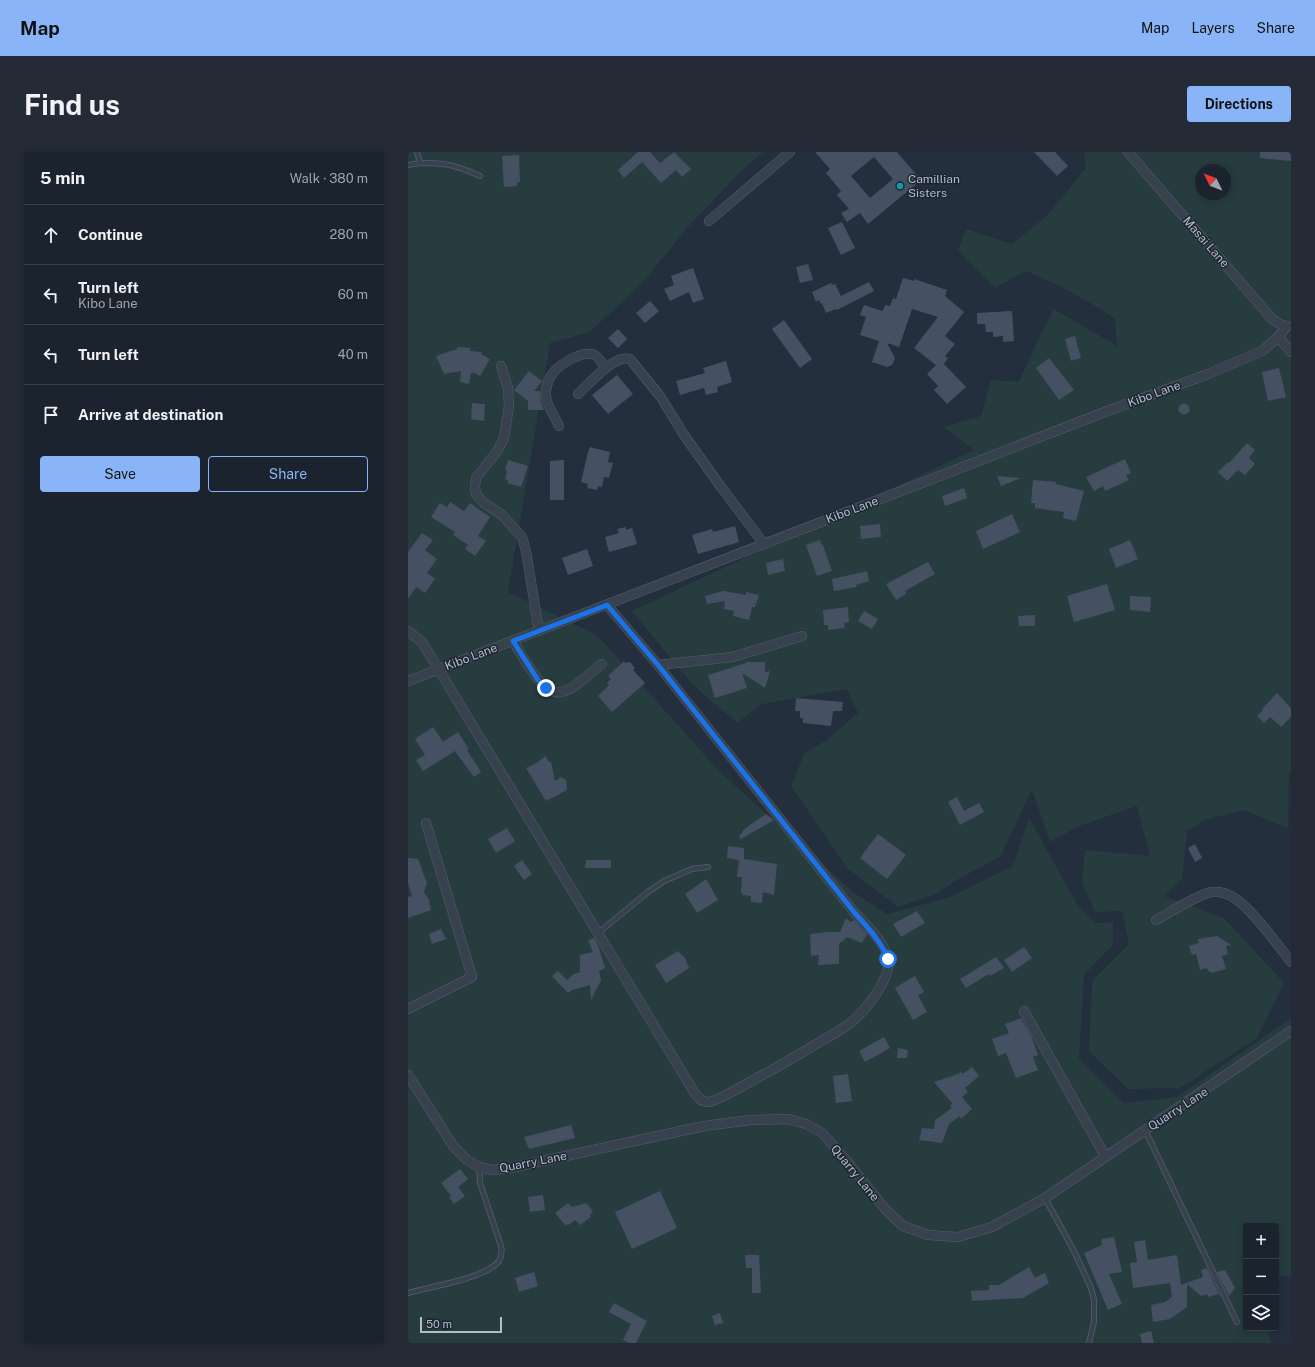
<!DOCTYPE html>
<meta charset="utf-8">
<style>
body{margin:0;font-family:"Public Sans",sans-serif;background:#242b36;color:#f1f3f6}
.controls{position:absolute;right:12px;bottom:12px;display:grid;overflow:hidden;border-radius:4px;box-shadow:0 2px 10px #0003}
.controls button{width:36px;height:36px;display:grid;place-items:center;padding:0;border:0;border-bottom:1px solid #39404a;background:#1b232e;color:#f1f3f6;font:20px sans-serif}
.compass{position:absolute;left:787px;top:12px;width:36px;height:36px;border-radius:50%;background:#1b232e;box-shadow:0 2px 10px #0003;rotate:313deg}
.scale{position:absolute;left:12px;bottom:10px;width:82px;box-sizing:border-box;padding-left:4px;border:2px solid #b4bcc9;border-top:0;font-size:11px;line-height:14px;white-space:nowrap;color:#b4bcc9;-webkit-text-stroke:3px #1d2633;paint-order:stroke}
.stop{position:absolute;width:12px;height:12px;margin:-9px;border:3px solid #1a73e8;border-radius:50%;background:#fff}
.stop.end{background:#1a73e8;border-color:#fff;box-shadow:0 1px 4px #0008}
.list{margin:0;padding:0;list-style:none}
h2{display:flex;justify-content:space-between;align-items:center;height:52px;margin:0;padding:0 16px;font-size:17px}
h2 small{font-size:13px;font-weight:400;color:#a0a4aa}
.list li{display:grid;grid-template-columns:26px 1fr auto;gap:12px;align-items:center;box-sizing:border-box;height:60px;padding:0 16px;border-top:1px solid #39404a}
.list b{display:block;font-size:15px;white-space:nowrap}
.list p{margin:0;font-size:13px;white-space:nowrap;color:#a0a4aa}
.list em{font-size:13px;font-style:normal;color:#a0a4aa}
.actions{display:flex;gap:8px;padding:12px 16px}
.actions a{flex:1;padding:9px 0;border:1px solid #8ab4f8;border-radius:4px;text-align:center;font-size:14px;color:#8ab4f8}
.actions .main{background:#8ab4f8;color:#111}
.icon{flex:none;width:22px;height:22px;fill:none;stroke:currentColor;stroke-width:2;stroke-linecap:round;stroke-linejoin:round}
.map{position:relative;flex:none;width:883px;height:1191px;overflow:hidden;border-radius:4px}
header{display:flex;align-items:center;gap:24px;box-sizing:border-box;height:56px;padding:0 20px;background:#8ab4f8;color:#111}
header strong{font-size:19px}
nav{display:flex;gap:22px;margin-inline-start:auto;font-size:14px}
.intro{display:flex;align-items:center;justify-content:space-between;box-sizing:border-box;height:96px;padding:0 24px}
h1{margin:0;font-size:28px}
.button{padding:10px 18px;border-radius:4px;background:#8ab4f8;color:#111;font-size:14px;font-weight:700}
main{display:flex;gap:24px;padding:0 24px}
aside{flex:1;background:#1b232e;border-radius:4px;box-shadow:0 2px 10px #0003}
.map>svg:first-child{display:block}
.green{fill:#263c3f;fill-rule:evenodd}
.building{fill:#455162;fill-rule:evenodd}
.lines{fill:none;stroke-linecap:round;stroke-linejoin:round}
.service-casing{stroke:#565f6c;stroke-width:6}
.minor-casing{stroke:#565f6c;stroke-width:10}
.service{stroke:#38414e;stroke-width:4.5}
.minor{stroke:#38414e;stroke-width:9}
.route{stroke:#1a73e8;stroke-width:5}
.culture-dot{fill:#0f9aa8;stroke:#1d2633;stroke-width:1.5}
.labels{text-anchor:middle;stroke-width:3;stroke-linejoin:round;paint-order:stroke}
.poi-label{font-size:12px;fill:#b4bcc9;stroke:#1d2633;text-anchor:start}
.street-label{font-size:12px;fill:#b4bcc9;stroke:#1d2633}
</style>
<header>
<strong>Map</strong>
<nav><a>Map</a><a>Layers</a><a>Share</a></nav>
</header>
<div class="intro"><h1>Find us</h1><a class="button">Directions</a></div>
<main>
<aside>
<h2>5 min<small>Walk · 380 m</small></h2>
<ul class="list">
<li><svg class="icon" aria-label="ahead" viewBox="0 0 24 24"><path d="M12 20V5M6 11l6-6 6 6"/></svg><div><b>Continue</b></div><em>280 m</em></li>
<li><svg class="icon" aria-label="left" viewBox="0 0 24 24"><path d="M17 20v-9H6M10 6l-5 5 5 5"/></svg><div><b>Turn left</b><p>Kibo Lane</p></div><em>60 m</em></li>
<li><svg class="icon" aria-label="left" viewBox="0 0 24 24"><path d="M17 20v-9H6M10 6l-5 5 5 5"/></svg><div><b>Turn left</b></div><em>40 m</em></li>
<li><svg class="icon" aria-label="arrive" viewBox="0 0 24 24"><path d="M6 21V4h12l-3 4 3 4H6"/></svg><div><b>Arrive at destination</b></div></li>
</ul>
<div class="actions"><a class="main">Save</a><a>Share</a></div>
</aside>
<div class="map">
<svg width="883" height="1191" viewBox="0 0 883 1191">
<rect width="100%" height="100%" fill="#242f3e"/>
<g class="green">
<path d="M0,0H355L333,19L278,77L237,128L182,180L142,191L100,440L189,483L311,619L445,740L479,762L543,745L605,714L621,666L670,754L688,771L705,770V793L676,823L671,907L716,951L769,945L883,866V1124L868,1123V1074H838V1176H859L863,1191H0Z"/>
<path d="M676,0H883V621L881,622L880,676L836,658L797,668L779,679L774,727L756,744L816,766L876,831L848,887L772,936L720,937L681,899L684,829L721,792L714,759L687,760L674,731L677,698L742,704L729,654L671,674L642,690L624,637L593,704L547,729L527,742L490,755L440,717L383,634L396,602L420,587L450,561L439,537L354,552L329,571L285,533L224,459L566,298L535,275L573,264L583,228L611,230L630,188L646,157L709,194L707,167C678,147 651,133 618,119L587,136L550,99L558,77L604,92L639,64L678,16ZM793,18H817V42H793Z"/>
</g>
<g class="building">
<path d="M230,0H242L252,11L266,0L283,17L274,25L268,18L253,31L234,10L216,26L210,18Z"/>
<path d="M407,0H489L513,28L460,72L452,61L439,70L433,61L441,57L429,43L433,39L418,21L422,17ZM466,5L485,27L462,46L443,24Z"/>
<path d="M626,0H647L660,14L649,24Z"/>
<path d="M852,0H883V9L852,6Z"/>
<path d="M111,3L112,30H109V34L96,35L94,4Z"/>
<path d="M434,70L447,96L433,103L420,76Z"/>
<path d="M400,112L405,128L392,131L388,115Z"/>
<path d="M285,116L296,147L285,151L281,140L262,149L256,137L266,133L263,124Z"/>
<path d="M495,126L506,129V127L539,138L537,144L556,160L537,184L547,192L537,204L540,206L536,212L558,235L539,252L526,238L530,234L519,222L528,213L506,196L530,165L504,157L491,195L479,191L487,206L484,213L479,215L464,210L471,189L452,183L458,165L452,163L456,153L475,159L477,153L482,154L485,146L488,147Z"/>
<path d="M461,130L466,139L429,158L428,157L418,161L414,151L413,152L411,148L408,150L404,140L423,131L424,133L427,132L433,144Z"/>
<path d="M242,149L251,159L237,171L228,161Z"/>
<path d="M604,159L606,189L595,190V184L585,185V180H578L577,172H569V161Z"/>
<path d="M376,168L404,207L392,216L364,177Z"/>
<path d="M210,177L219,187L210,196L200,186Z"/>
<path d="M667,184L673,206L663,209L657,187Z"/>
<path d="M49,195L63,196L62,199L74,200L73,202L82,207L72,224L65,220V222L63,221L61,232L52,230L53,219L36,222L28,204L49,197Z"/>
<path d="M641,206L666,238L651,248L628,216Z"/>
<path d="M318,209L324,230L309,235L310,240L298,243L296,236L272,243L268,229L297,221L295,216Z"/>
<path d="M871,216L878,245L860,249L854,220Z"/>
<path d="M121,219L134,229L126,239H132L133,250L136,258H120V249L106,238Z"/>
<path d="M209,223L225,242L200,262L184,243Z"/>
<path d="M64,251L77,252L76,269L63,267Z"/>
<circle cx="776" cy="257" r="5.5"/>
<path d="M839,291L847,298L841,306L847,312L837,323L830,318L819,329L810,320L820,310L821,311Z"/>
<path d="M182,295L202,300L200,310L205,311L201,326L196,325L194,335L190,334L189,338L179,336L180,332L173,330L180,300Z"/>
<path d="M717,307L723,321L718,323L721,328L697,339L695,334L686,339L678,325Z"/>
<path d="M100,308L120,314L113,335L99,331L100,328L97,327L99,319L97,318Z"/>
<path d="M156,308V348H142V309Z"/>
<path d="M589,324L613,326L593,334Z"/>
<path d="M625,328L648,330V332L676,339L668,369L655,366L656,360L627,356V351H623Z"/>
<path d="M556,336L559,346L537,354L534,344Z"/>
<path d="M42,350L56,359L62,351L82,365L70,384L78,389L67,404L57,397L60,393L45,383L47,380L23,365L32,351L39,355Z"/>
<path d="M604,362L612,380L575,397L568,379Z"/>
<path d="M472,372L473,385L453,387L452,374Z"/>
<path d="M327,374L331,390L290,402L284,383L304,377L305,380Z"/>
<path d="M218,375V378L224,376L229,392L201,400L197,385L211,381L209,377Z"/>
<path d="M14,381L25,388L17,398L29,407L19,421L27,427L17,441L8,435L0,447V400Z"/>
<path d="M412,388L414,393H415L424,419L409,424L398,393Z"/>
<path d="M722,388L730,407L708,416L701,397Z"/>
<path d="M179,397L185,414L160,423L154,406Z"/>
<path d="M375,407L377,419L360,423L358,411Z"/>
<path d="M520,410L527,422L497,439L498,442L488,448L478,432Z"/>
<path d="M459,419L461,429L448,433V435L426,439L424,427Z"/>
<path d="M699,432L707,458L666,470L659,444Z"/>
<path d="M315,439L338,443V440L351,443L347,455H344L341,468L325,464L326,459L316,457L317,449L299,452L297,444Z"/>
<path d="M722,444L743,445L742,460L722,458Z"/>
<path d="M440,455L441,470L436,471L437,476L420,478V473H416L415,458Z"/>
<path d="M456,459L470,467L464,477L450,469Z"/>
<path d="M627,463V474H611L610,464Z"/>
<path d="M216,509L217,511L222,510L227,516L225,518L237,531L204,560L190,544L201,533L199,531L203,527L200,524Z"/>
<path d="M338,510H357V520L362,519L357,536L334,521L339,536L307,546L300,523L338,511Z"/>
<path d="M869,541L883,556V565L873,575L862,565L856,571L849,564L855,558L854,557Z"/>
<path d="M388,546L435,550L434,559H425L423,574L395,571V566H392V559H387Z"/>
<path d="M25,575L35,590L50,580L61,597L59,598L73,620L66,625L47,599L15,619L8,608L17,603L7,587Z"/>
<path d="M138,604L140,609L143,610L147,629L153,625L158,628L159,638L138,649L118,616L128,611Z"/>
<path d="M549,645L556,659L571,651L576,660L552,673L540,650Z"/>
<path d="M358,662L366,668L333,687L331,684L335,680L334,679L349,668Z"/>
<path d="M99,676L107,689L88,701L80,687Z"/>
<path d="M470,682L498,703L479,727L452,706Z"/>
<path d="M787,692L794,706L787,710L780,696Z"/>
<path d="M320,694L336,696V707L369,712L366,743L355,740L354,751L343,750V744L335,743L333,740L334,725H329L331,708L319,706Z"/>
<path d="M0,706L10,707L19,731L16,740L21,748L23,758L0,766V745L4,744L0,731Z"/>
<path d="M114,708L124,722L116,728L106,714Z"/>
<path d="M178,708H203V716H177Z"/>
<path d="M298,727L310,748L289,761L277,742Z"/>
<path d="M509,759L517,771L493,785L485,772Z"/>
<path d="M438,766L443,770L446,768L459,782L454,791L439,785L431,792V812L410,813L411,803L403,804L402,782L420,780H432Z"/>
<path d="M33,777L38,787L24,792L21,782Z"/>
<path d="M809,784L823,793L818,794L820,802L814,804L818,817L803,821L802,819H800L799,816L792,818L788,802L784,803L781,794L791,791L790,787Z"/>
<path d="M186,786L190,793L197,816L191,819L193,828L183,848L182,833L164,838L160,841L144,824L150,819L159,828L166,822L172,820V803L185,800L180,788Z"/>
<path d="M616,795L624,806L604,820L596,808Z"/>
<path d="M270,799L277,806L281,816L258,831L247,813Z"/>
<path d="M588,805L596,816L582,824L581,822L558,836L552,827Z"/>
<path d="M507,824L516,840L510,843L519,860L505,868L487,836Z"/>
<path d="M613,866L623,883L630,903L625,905L630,918L608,926L598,901L590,904L584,887L601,881L597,872Z"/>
<path d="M476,885L482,896L457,910L451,899Z"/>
<path d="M490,896L500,898L499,906H489Z"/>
<path d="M564,915L571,924L557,936L560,940L554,945L564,957L553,967L552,964L541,972L534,991L511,988L514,976L526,977L527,968L544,956L542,954L544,951L526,930L550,922L553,920L555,922Z"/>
<path d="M440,922L444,949L428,951L425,924Z"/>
<path d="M163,973L167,986L121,997L116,985Z"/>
<path d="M52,1017L60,1027L50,1035L57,1044L46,1052L41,1045L43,1044L33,1031Z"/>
<path d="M252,1039L269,1076L224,1097L207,1060Z"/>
<path d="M135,1043L137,1058L122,1060L120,1045Z"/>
<path d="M160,1051L164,1055L178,1051L185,1059L182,1063L183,1065L172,1073L167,1068L161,1073L160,1072L158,1074L147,1061Z"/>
<path d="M706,1085L714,1120L701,1122L714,1152L700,1158L676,1101L694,1093L693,1087Z"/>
<path d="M737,1088L740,1108L769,1103L773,1133L795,1125L793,1118L799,1116L812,1144L810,1142L800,1145L799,1142L793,1144L779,1132V1155L762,1167L745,1170L743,1153L757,1150L764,1145L762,1131L725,1136L722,1111L729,1110L726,1090Z"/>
<path d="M337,1103H351L353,1141H344V1116H338Z"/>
<path d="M621,1115L627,1126L637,1121L641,1131L615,1146L564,1149L563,1139L581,1138V1133H591Z"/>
<path d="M817,1118L827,1136L821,1144L809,1120Z"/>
<path d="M126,1120L130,1134L111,1140L107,1126Z"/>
<path d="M206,1151L239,1169L228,1191H222L215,1188L223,1172L201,1160Z"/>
<path d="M312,1161L315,1171L307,1173L304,1164Z"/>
<path d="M743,1179L746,1191H734L732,1182Z"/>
</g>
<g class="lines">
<g class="service-casing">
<g id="service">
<path d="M9,0L12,11C40,11 47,13 72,24"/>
<path d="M0,13L12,11"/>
<path d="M190,781L240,740L256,729L284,717L300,715"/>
<path d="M737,978L829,1170"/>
<path d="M637,1046L666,1099L683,1136L686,1148V1170L681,1191"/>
<path d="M0,1141C21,1135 79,1126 91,1109C94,1104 94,1099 93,1094L72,1031L71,1015"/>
</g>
</g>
<g class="minor-casing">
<g id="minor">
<path d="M720,0L864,167L872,172L879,174"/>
<path d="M301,69L382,0"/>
<path d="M870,185L883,200"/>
<path d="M93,214L100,236L101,254L96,286L90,298L68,326L67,335L68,342L76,351L94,363L114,385L118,399L131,479"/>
<path d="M170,242C181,232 206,202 222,207L252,244L276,283L313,335L356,392"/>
<path d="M151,274C147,265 139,254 138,245C137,238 140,227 145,221C152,212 177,196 188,204C192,207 195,212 197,216"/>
<path d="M0,479L14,490L286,940C289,944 293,950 300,950C308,950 340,931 349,926C370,915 390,903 410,891C420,885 432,879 441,872C455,862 485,825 480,806C476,789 457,772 446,760L250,513L199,453"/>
<path d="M105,489C114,503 135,545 154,540C167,537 183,520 194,512"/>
<path d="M250,513L325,505L394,484"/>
<path d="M0,529L452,355L702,258L800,222L854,199L870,185L879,174"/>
<path d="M748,768C763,760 781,748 797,742C805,738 816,740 823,744C841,753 870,793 883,810"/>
<path d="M0,857L64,825L18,671"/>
<path d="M616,859L697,1004"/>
<path d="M0,923L46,995L59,1008L71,1015L85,1018L107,1015L296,974L343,968L380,967L398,972L414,981L439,1009L478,1058L495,1074L520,1083L550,1085L584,1075L637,1046L883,879"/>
</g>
</g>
<use href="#service" class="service"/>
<use href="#minor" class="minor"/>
</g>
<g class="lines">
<path class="route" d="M138,536L130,528L105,489L199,453L250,513L446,760C459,775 473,789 480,807"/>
</g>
<circle class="culture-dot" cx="492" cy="34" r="4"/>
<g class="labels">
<g class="poi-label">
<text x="500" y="31">Camillian<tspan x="500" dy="14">Sisters</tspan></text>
</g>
<g class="street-label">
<text transform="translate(798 90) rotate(49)" y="4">Masai Lane</text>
<text transform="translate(746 242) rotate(-20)" y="4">Kibo Lane</text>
<text transform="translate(444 358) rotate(-21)" y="4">Kibo Lane</text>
<text transform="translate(63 505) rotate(-21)" y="4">Kibo Lane</text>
<text transform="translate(770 957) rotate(-33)" y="4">Quarry Lane</text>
<text transform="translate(125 1010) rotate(-11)" y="4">Quarry Lane</text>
<text transform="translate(447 1021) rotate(51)" y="4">Quarry Lane</text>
</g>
</g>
</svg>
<div class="controls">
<button>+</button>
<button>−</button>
<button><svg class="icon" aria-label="layers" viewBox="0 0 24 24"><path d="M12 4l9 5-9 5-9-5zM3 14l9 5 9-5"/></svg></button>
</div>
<svg class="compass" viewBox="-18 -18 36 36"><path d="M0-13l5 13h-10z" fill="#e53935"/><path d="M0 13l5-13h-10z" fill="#a0a4aa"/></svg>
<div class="scale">50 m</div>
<div class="stop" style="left:480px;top:807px"></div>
<div class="stop end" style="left:138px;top:536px"></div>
</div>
</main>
